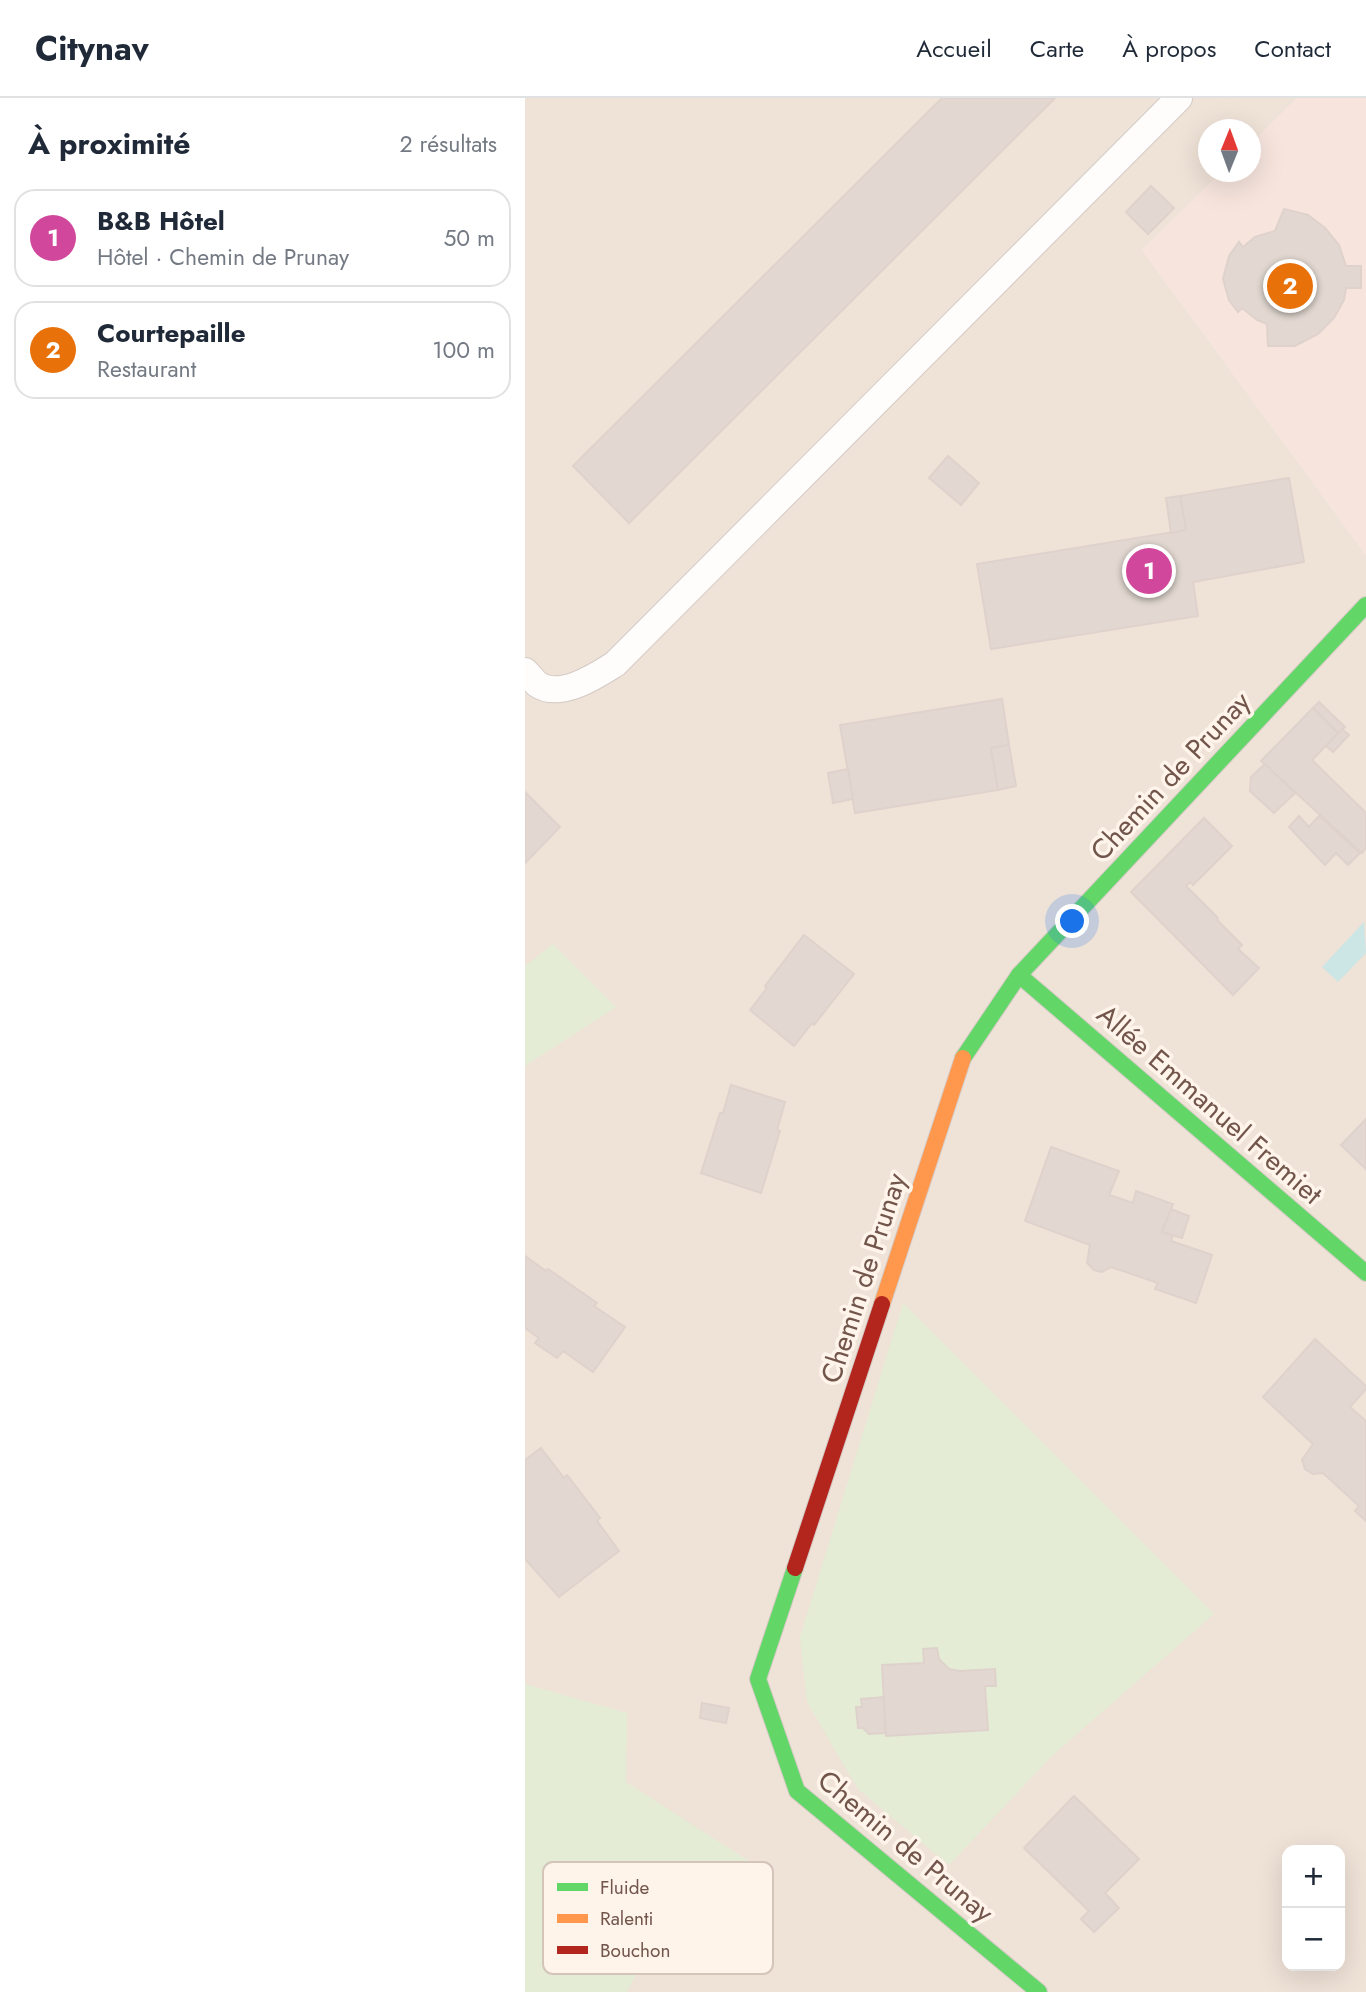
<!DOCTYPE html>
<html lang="fr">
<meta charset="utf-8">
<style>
body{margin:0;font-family:Jost,sans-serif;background:#f6f6f7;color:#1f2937}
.controls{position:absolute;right:21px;bottom:21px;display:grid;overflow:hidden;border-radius:14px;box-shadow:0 7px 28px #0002}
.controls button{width:63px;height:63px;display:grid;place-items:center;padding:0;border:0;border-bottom:2px solid #e0e1e3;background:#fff;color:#1f2937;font:35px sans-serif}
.compass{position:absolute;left:673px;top:21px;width:63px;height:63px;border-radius:50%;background:#fff;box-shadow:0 7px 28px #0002;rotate:1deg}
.you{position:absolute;left:548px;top:824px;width:24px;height:24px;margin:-18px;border:5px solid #fff;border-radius:50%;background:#1a73e8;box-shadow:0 0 0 10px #1a73e833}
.badge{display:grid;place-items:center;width:46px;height:46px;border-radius:50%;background:#d93025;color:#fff;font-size:23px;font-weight:700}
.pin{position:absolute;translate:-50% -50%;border:4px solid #fff;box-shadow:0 2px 7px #0006}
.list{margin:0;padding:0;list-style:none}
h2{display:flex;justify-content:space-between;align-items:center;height:91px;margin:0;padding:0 28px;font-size:30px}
h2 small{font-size:23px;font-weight:400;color:#747a83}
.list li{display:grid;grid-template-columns:46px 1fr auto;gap:21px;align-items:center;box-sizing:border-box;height:98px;margin:0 14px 14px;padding:0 14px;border:2px solid #e0e1e3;border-radius:21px}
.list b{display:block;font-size:26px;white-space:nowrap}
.list p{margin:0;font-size:23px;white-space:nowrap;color:#747a83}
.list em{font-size:23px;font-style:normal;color:#747a83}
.map{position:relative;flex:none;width:841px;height:1894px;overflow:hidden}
header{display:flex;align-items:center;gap:42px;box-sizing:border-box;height:98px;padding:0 35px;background:#fff;border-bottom:2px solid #e0e1e3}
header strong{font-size:33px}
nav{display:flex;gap:38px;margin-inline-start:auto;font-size:24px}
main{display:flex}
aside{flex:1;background:#fff}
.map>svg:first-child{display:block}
.residential{fill:#efe2d7;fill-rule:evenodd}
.commercial{fill:#f6e4dd}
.green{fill:#e4ecd5}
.water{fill:#cce6e5}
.building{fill:#e2d8d1;stroke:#dfd2cc;stroke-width:2}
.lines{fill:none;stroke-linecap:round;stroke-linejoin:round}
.lane-casing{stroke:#d4cbc6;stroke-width:28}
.fast-casing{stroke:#d5cbc6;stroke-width:18}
.slow-casing{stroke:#d5cbc6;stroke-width:18}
.jam-casing{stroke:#d5cbc6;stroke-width:18}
.lane{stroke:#fefdfc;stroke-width:26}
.fast{stroke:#63d668;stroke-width:16}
.slow{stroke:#ff974d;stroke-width:16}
.jam{stroke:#b3261e;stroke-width:16}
.labels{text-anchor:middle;stroke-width:7;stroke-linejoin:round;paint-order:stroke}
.street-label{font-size:28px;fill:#72554b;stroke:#fef4ea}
.key{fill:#fef4ea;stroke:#d4c4ba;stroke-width:2}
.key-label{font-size:19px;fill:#72554b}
</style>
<header>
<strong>Citynav</strong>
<nav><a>Accueil</a><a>Carte</a><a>À propos</a><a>Contact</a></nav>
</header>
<main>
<aside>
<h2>À proximité<small>2 résultats</small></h2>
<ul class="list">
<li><span class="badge" style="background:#d1479c">1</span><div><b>B&amp;B Hôtel</b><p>Hôtel · Chemin de Prunay</p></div><em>50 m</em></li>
<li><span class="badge" style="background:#e8710a">2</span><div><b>Courtepaille</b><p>Restaurant</p></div><em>100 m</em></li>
</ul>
</aside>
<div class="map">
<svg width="841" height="1894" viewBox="0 0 841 1894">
<rect width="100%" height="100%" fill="#f6f0e9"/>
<path class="residential" d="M0,0H772L726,46V32H684V74H697L617,152L841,457V1894H0ZM762,1752H815V1868H762Z"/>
<path class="commercial" d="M772,0H841V457L617,152L697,74H726V46Z"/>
<g class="green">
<path d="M28,846L91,909L0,968V868Z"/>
<path d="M378,1205L689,1516L527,1658L424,1767L333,1691L282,1604L275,1539Z"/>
<path d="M0,1586L102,1615L101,1684L238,1772L134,1833L102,1894H0Z"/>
</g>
<path class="water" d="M839,824L841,855L813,884L797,869Z"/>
<g class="building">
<path d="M417,0H530L104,425L48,368Z"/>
<path d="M626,88L649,110L623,136L601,114Z"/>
<path d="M759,111L783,117L800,130L814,147L821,168H836V190H821L819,202L809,220L793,236L770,248H743L742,226L732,222L717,210L713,214L704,202L698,181L704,158L714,144L718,149L730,139L750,133Z"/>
<path d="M423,358L454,385L436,407L404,380Z"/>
<path d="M764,380L779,464L668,484L673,518L466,551L452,466L661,432L655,398Z"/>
<path d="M655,398L661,432L646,435L641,400Z"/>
<path d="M477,601L484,647L466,650L473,692L330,715L315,627Z"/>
<path d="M794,604L820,629L813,635L788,610Z"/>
<path d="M788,610L813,635L787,662L841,715V750L837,755L736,663Z"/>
<path d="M817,631L824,637L808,654L801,648Z"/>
<path d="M484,647L491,688L473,692L466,650Z"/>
<path d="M740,666L770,695L749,715L725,693L726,679Z"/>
<path d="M323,671L328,701L308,705L303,675Z"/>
<path d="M0,694L35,729L0,765Z"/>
<path d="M774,718L784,729L794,718L835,755L823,767L811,755L800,767L764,729Z"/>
<path d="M679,720L707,748L668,787L665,784L661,788L693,820L692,822L717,847L713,851L734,870L708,897L606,794Z"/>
<path d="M279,837L329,876L289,927L287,925L269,948L225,912L242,890L240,888Z"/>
<path d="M206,987L260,1004L252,1032L255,1033L236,1095L176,1075L195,1015H198Z"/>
<path d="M841,1021V1071L816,1047Z"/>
<path d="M526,1049L594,1073L584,1097L608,1105L611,1093L648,1106L637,1134L648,1137L646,1143L687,1157L671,1205L630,1191L633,1185L586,1169L577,1174L569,1172L562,1165L565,1147L500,1123Z"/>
<path d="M646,1111L664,1118L657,1140L637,1134Z"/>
<path d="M0,1158L21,1173L23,1171L72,1205L69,1208L100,1229L68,1274L38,1253L32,1260L10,1245L14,1240L0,1230Z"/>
<path d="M790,1241L841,1288V1291L825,1309L841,1323V1423L830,1413L834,1408L798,1375L788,1376L780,1371L777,1362L788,1346L738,1299Z"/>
<path d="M16,1350L39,1380L42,1377L75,1420L72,1423L94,1453L34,1499L0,1461V1362Z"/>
<path d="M412,1550L414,1561L424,1571L435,1573L470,1571L471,1588H460L463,1632L361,1638L357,1567L399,1565L398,1551Z"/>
<path d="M359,1599L360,1635L344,1636L338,1630H333L331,1609H337L336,1601Z"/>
<path d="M177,1605L204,1610L201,1625L175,1620Z"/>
<path d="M549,1698L614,1761L580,1795L594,1810L569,1834L556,1821L564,1813L499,1750Z"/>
</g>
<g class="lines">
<g class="lane-casing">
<path id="lane" d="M0,573C4,577 8,582 12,586C35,602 71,578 90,566L654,0"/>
</g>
<g class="fast-casing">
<g id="fast">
<path d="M494,877L841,1175"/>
<path d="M438,960L494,877L841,507"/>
<path d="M270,1470L233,1581L272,1693L514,1894"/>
</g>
</g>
<g class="slow-casing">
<path id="slow" d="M357,1206L438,960"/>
</g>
<g class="jam-casing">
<path id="jam" d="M270,1470L357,1206"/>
</g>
<use href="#lane" class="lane"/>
<use href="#fast" class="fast"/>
<use href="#slow" class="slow"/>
<use href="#jam" class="jam"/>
</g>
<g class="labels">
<g class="street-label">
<text transform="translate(645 678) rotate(-47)" y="10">Chemin de Prunay</text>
<text transform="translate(685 1006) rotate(41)" y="10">Allée Emmanuel Fremiet</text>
<text transform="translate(338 1180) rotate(-72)" y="10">Chemin de Prunay</text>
<text transform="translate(381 1748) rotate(40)" y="10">Chemin de Prunay</text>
</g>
</g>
<rect x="18" y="1764" width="230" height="112" rx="10" class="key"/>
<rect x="32" y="1785" width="31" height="8" fill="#63d668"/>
<rect x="32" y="1816" width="31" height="9" fill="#ff974d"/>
<rect x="32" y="1848" width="31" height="8" fill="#b3261e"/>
<g class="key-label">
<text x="75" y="1796">Fluide</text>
<text x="75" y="1827">Ralenti</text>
<text x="75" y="1859">Bouchon</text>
</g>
</svg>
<div class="controls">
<button>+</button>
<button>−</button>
</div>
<svg class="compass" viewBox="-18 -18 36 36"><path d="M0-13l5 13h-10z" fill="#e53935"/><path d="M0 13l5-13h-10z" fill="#747a83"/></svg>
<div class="you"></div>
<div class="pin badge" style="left:624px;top:473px;background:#d1479c">1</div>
<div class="pin badge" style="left:765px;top:188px;background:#e8710a">2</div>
</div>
</main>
